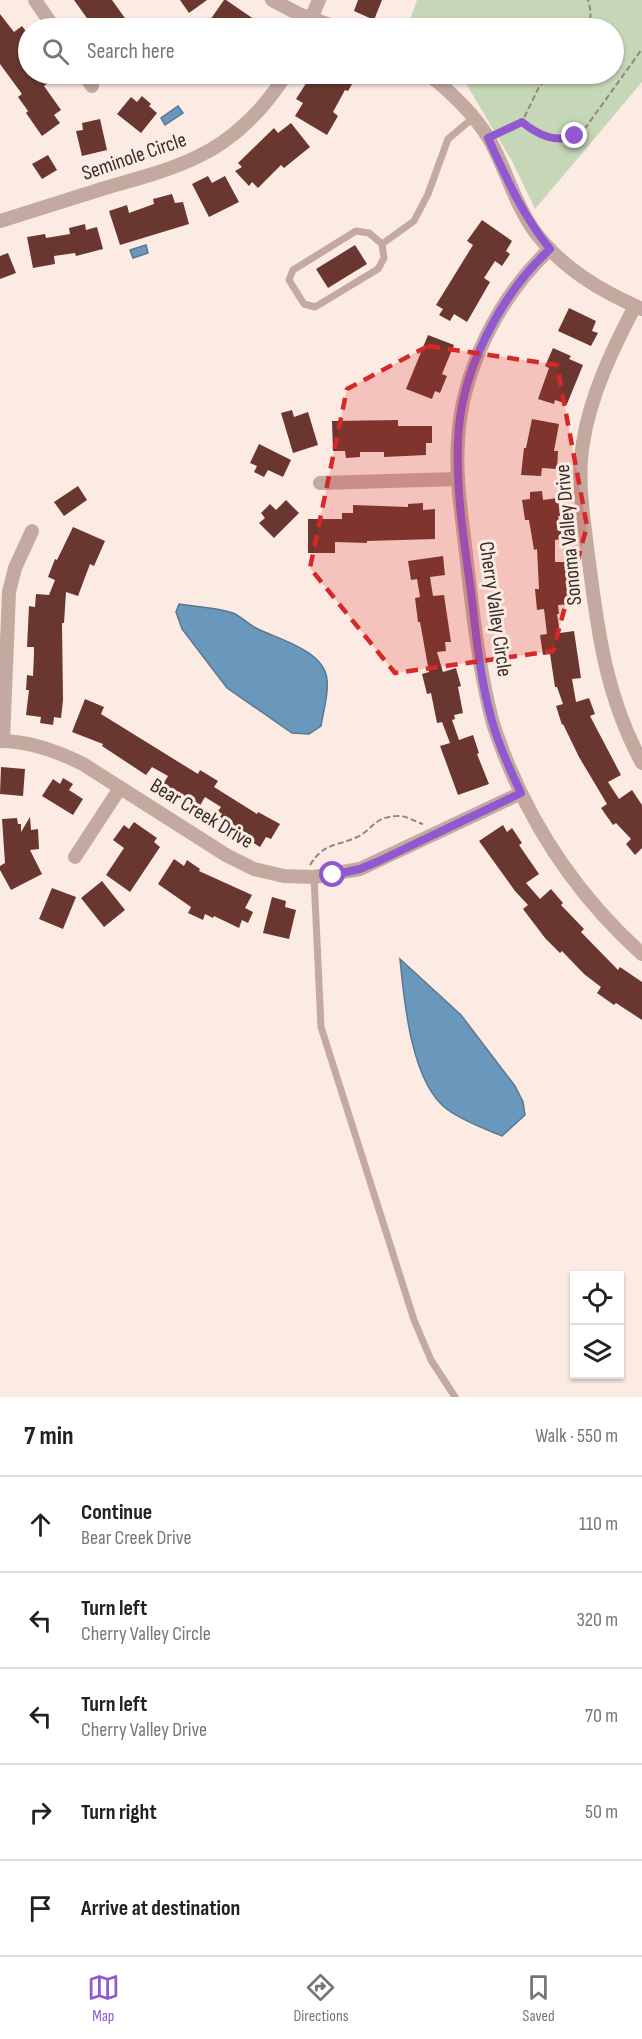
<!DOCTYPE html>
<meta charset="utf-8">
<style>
body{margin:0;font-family:"Sofia Sans Condensed",sans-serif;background:#f2f2f2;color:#222}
.controls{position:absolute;right:18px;bottom:18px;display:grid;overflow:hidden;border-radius:0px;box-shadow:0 2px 4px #0004}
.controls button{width:54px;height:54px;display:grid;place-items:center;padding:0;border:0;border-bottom:2px solid #e0e0e0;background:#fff;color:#222;font:30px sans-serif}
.stop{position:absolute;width:18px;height:18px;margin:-14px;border:4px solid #9158d0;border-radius:50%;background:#fff}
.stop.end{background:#9158d0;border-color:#fff;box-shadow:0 2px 6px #0008}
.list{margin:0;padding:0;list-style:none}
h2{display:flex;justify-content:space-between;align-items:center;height:78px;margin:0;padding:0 24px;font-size:26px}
h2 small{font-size:20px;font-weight:400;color:#767676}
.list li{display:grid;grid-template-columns:39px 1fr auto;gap:18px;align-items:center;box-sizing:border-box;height:96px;padding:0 24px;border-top:2px solid #e0e0e0}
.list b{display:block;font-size:22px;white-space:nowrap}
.list p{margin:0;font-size:20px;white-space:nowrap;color:#767676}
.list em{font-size:20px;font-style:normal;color:#767676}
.icon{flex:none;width:33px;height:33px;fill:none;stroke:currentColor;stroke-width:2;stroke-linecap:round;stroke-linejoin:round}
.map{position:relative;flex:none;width:642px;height:1397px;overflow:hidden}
.search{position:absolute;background:#fff;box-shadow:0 2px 4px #0004;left:18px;right:18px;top:18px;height:66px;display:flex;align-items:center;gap:15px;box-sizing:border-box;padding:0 21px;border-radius:33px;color:#767676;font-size:22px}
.sheet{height:558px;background:#fff}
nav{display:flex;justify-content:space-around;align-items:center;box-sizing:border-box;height:84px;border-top:2px solid #e0e0e0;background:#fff;font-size:16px;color:#767676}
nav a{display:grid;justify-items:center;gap:3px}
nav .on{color:#9158d0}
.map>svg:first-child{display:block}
.green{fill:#c6d7b7}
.water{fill:#6998bc;stroke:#597890;stroke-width:1.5}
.building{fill:#69372f}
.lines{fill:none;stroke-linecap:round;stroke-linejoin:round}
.path{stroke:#928680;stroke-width:2;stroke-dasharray:6 3;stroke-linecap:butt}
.service{stroke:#c3a9a0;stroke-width:7}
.minor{stroke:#c3a9a0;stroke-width:14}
.route{stroke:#9158d0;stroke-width:8}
.marked{fill:#d62828;fill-opacity:0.2;stroke:#d62828;stroke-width:4.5;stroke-dasharray:12 8;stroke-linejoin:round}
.labels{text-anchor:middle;stroke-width:6;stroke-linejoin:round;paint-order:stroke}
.street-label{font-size:21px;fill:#352e2b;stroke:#fcebe2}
</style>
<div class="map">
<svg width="642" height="1397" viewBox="0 0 642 1397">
<rect width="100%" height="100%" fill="#fcebe2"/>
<path class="green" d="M417,0H642V82L535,209L512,161L465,82L453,74H614V28H407Z"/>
<g class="water">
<path d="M178,106L183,113L165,125L161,118Z"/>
<path d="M146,245L148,253L133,258L130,250Z"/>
<path d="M179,604C196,607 217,607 233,613C242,617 248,624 256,628C277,639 325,650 327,680C329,694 323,712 321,726L309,734L292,733L227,688L182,629L176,612Z"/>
<path d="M400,959L461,1015L515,1086L523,1102L525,1115L502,1136C485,1129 463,1121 448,1110C411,1084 404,1000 400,959Z"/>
</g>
<g class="building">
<path d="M74,0H112L132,28H94Z"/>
<path d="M180,0H207L189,13Z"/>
<path d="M224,0H226L267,28H212L215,24L210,20Z"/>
<path d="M358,0H382L374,20L354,11Z"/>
<path d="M0,14L14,32L22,26L28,34V74H61L44,86L61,110L54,115L60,123L42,136L26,113L28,111L18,97L22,94L0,64Z"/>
<path d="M312,74H345L355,79L348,91L345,90L333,112L338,116L327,135L295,116L303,103L296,99Z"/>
<path d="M142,96L151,104L149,106L157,113L141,133L117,114L131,97L137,102Z"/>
<path d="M100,119L107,150L82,156L76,131L83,130L82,123Z"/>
<path d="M291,123L310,147L284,168L281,165L258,188L252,182L249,186L235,171L242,167L238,163L274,128L278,133Z"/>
<path d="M48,155L57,170L42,179L32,164Z"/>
<path d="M208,176L212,183L225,176L239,202L209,217L192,184Z"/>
<path d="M172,194L175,203L183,202L189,224L120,245L109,211L127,205L129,213L154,204L153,199Z"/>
<path d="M482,220L512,241L506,251L510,254L502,266L495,261L484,278L490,282L467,322L454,314L450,321L439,315L443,309L436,305L473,245L467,241Z"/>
<path d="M85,224L86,230L97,227L103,249L76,256L75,253L54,256L55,264L33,268L27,237L45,234L46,238L70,234L69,228Z"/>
<path d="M355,245L367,264L328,288L316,269Z"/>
<path d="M8,253L16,273L0,279V256Z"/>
<path d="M569,308L596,321L592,331L598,333L591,346L558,331Z"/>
<path d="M428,335L454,345L442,374L447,376L440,393L435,391L432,399L406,389Z"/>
<path d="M553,348L571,356L569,359L583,365L567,404L555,400L554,404L538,399L549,368L545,366Z"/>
<path d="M292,410L294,417L308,412L318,445L293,453L281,413Z"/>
<path d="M532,419L559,424L554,451H558L557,469L542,468L541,476L521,475L524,448H526Z"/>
<path d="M398,420V426H432V443H426V455L384,457V452H360V457L346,458L345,451H333L332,421Z"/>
<path d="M259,444L291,460L283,477L268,470L264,477L254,472L257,466L250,463Z"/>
<path d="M78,486L87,500L64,516L54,502Z"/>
<path d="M542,491L543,500L558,498L560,516H558L562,539L555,540V562H568L571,604L558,605L559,614H557L560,633L574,631L581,678L572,679L576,702L589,698L595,714L590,716L621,775L608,782L619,799L632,790L642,805V848L635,855L626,844L631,839L616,823L613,825L601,808L607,804L579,757L563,724L562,725L556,706L563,704L557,687H555L550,654L543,655L540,635L547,634L544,609L537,610L535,589H539L537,549L534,550L529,520H525L522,500L530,499V492Z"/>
<path d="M286,500L299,513L274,538L259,523L265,518L261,513L270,504L276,510Z"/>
<path d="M423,503V510L435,509V539L367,541V543L335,542V553H308V519H342V513H353V505L408,507V504Z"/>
<path d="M73,527L105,541L94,566L90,564L78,596L66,592L64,623H62L63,700L61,718L54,717L53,725L40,723L41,717L26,715L29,690H26L27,675L33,676L34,654V647H27L29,606L35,607L36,594L49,595L55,580L48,577L55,559L57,560Z"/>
<path d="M443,556L445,575L430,577L433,596L444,595L451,642H445L446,651L437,652L443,672L456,668L461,686L458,687L463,713L454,715L455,719L452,720L459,740L473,735L479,753L477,754L489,784L458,795L440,746L450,743L442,722L437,723L431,693L427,694L422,674L429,672L420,622H418L415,598L420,597L417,579L411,580L408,561Z"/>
<path d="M85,699L104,707L101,714L198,774L200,770L218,781L214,787L257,814L258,812L280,824L271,839L266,837L260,847L217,821L222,814L218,811L221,807L205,797L198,809L162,786L168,776L152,767L146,775L102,746L103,744L72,732Z"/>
<path d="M1,767L25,769L23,796L0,794Z"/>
<path d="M63,778L73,784L69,790L83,799L73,815L42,796L53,779L60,784Z"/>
<path d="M30,817L31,830L38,829L39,849L30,850L42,874L11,890L0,870V866L5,863L2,819L17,818L18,824H21V832Z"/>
<path d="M134,822L157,838L154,842L160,847L130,892L106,875L124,848L113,840L124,825L129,829Z"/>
<path d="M503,825L507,832L512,828L522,843L519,845L539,874L526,883L540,899L551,889L563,903L561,905L584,929L581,932L618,970L620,967L642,982V1020L616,1003L614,1005L597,993L601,987L584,974L562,951L560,953L545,938L523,909L528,905L515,891L479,841Z"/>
<path d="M174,859L184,866L187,860L200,869L199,871L252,895L245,908L253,912L248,923L242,920L239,928L214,916L213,918L205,914L203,920L188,913L191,907L158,884Z"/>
<path d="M102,881L125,910L104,927L81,898Z"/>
<path d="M52,888L76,897L63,929L39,919Z"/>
<path d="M272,897L286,901L285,907L296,910L289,939L263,933Z"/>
</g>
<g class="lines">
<g class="path">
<path d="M587,28C592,19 591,10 588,0"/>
<path d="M551,74L539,87L522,122C545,141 563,147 586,127L642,49"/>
<path d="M499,133L521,123"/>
<path d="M310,865C324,842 336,847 357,837C374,829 373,817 397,816C407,815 414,822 423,824"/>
</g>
<g class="service">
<path d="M382,244L384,258L378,269L315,307L304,304L289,280L293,270L356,231L369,233L382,244L414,221L428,194L448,139L473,118"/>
<path d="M314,877L321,1027L414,1320L431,1360L455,1397"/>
</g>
<g class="minor">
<path d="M35,0L54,28"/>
<path d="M272,0L299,14L339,28"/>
<path d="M307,28L319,0"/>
<path d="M84,74L92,86"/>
<path d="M428,74C451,92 472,112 488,137C506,168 514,203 535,232C563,269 601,291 642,309"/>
<path d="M0,221C35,210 70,199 105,188C136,179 168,171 197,157C234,140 265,108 286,74"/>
<path d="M550,249C500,295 461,371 458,441C455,481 463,523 467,563C473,615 479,669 492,720C495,731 500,743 504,754C534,831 581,899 642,954"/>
<path d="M635,306C613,348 590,396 583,443C577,478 583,513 587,547C597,625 604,693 642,763"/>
<path d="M320,483L458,479"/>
<path d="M0,741C30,741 57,751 83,764L226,855L254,869L284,876L314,877L360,869L521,793"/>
<path d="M3,741L9,592L15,568L32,531"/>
<path d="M75,857L120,788"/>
</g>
</g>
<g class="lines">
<path class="route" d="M333,875L360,869L379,861L521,793C510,770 499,746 492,721C480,679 476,635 471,591C464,542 456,491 458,441C460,372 500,295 550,249C522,215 506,177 488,138L522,122C538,135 555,143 575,136"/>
</g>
<path class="marked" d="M428,346L557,365L587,526L553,651L395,673L310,568L347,389Z"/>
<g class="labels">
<g class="street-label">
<text transform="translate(134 156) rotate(-19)" y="7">Seminole Circle</text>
<text transform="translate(568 535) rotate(-95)" y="7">Sonoma Valley Drive</text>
<text transform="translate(496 609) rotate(82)" y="7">Cherry Valley Circle</text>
<text transform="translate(202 813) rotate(31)" y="7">Bear Creek Drive</text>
</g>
</g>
</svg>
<div class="controls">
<button><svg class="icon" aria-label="locate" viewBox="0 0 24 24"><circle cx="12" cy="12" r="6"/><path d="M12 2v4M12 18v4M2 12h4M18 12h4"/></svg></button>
<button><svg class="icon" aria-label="layers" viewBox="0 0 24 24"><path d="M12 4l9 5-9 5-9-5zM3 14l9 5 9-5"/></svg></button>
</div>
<div class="stop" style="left:333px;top:875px"></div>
<div class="stop end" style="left:575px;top:136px"></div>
<div class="search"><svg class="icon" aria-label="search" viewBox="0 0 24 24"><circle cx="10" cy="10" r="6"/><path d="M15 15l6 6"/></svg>Search here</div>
</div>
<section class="sheet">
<h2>7 min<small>Walk · 550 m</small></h2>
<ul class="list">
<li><svg class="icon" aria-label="ahead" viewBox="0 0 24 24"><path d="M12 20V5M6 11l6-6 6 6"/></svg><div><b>Continue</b><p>Bear Creek Drive</p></div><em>110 m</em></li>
<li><svg class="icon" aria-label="left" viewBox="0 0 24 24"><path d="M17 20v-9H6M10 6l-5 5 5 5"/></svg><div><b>Turn left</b><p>Cherry Valley Circle</p></div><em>320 m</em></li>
<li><svg class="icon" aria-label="left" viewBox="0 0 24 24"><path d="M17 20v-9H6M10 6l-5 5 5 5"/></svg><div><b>Turn left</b><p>Cherry Valley Drive</p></div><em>70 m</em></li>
<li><svg class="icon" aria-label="right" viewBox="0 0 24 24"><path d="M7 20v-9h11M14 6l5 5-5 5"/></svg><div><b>Turn right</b></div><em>50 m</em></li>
<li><svg class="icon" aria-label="arrive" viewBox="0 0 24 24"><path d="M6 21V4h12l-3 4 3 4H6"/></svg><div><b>Arrive at destination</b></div></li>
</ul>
</section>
<nav>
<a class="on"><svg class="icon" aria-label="map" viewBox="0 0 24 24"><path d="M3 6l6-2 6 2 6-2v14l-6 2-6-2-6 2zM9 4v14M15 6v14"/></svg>Map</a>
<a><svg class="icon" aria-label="directions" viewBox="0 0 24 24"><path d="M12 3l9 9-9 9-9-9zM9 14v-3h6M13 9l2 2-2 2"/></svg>Directions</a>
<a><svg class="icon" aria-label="saved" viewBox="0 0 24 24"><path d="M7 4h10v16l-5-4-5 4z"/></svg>Saved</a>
</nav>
